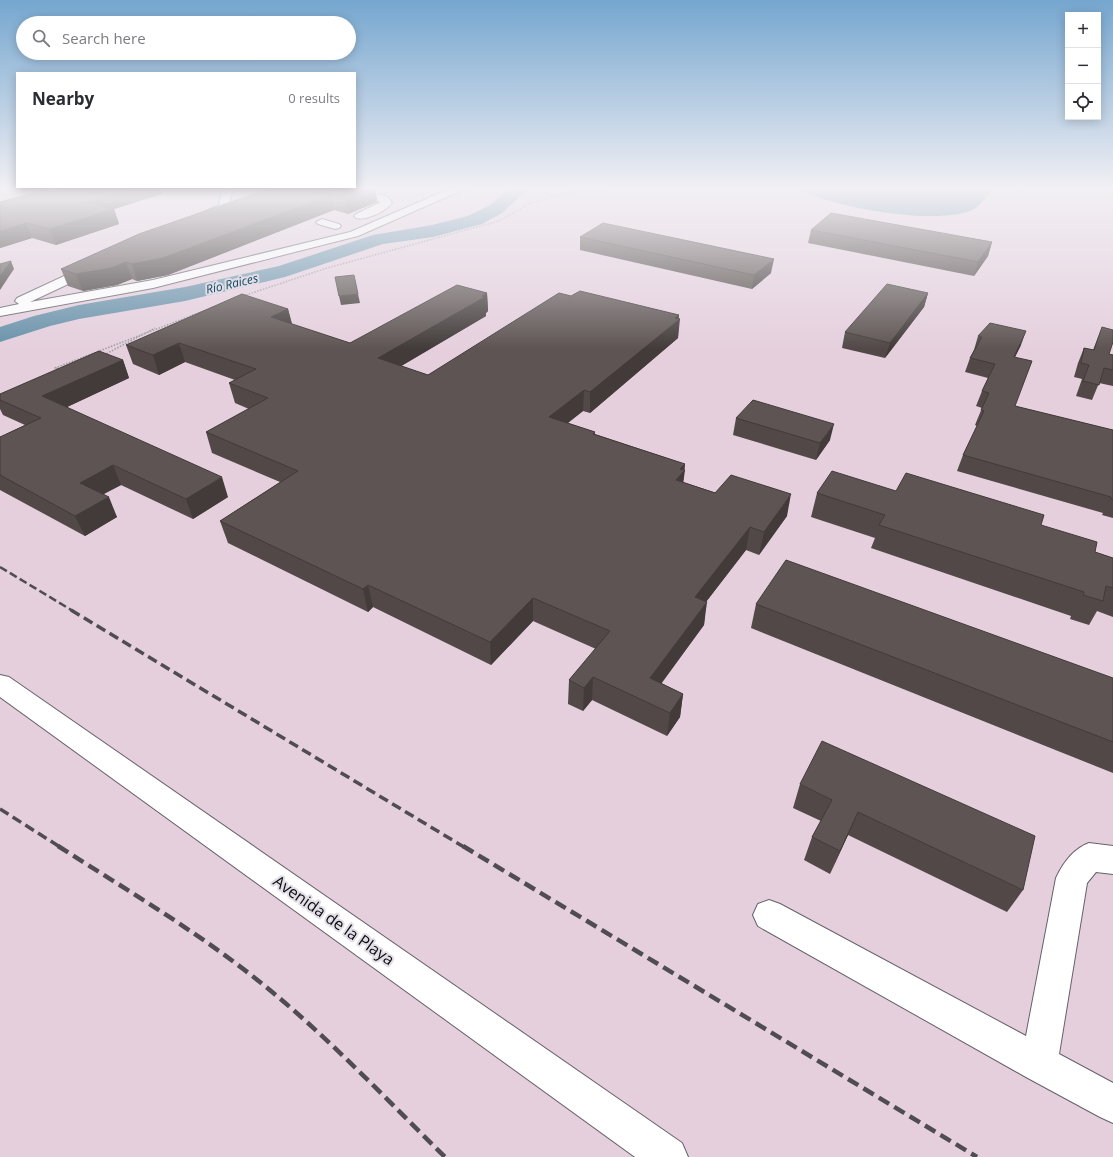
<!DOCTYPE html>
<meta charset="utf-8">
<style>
body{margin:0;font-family:"Open Sans",sans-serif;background:#f2f2f3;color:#2b2b33}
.controls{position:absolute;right:12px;top:12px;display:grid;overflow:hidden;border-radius:0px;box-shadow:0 2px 10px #0003}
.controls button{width:36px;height:36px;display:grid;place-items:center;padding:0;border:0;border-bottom:1px solid #e1e1e2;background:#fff;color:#2b2b33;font:20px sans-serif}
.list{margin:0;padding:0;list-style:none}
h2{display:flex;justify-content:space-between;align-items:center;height:52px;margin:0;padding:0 16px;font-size:17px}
h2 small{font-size:13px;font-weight:400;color:#7c7c81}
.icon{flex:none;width:22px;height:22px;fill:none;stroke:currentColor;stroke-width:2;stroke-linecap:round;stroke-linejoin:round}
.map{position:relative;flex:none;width:1113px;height:1157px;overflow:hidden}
.search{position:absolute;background:#fff;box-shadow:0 2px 10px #0003;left:16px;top:16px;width:340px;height:44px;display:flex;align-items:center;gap:10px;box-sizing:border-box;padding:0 14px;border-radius:22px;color:#7c7c81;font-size:15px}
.panel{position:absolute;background:#fff;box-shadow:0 2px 10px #0003;left:16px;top:72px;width:340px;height:116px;border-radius:0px}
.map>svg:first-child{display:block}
.industrial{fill:#e5cfdd}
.water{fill:#6891a9}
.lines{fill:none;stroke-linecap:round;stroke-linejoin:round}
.river{fill:#6891a9;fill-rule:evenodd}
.minor-casing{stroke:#65626a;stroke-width:2}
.path{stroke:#9f9ca3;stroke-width:1.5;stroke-dasharray:1.5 1.5;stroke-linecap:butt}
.minor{fill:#fff;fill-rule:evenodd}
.rail-far2{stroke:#4f4d52;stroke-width:2.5;stroke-dasharray:8 3.5;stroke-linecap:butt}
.rail-far1{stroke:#4f4d52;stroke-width:3.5;stroke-dasharray:10 5;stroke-linecap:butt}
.rail{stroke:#4f4d52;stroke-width:4.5;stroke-dasharray:12 6;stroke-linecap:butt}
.wall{fill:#514847}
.shaded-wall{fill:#423b3a}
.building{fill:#5e5453;stroke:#423b3a}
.labels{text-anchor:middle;stroke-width:4;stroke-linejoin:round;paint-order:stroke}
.far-water-label{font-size:12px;font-style:italic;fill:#134863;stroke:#e2dee7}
.near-street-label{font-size:16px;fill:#0c0b0e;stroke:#e2dee7}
</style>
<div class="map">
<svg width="1113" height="1157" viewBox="0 0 1113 1157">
<rect width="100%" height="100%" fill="#e2dee7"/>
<rect class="industrial" x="0" y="187" width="1113" height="970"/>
<path class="water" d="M795,187H994C988,194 982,203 976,208C943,228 827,207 795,187Z"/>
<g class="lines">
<path class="river" d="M511,187H530L502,213L482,224L433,237L383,244L285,277L185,301L79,319L50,326L0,342V327L34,316L79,305L185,287L279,266L373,235L432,225L468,216L490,205Z"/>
<g class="minor-casing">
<g id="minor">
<path d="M223,187H233L228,209L203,220H195L193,218L195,216L219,205Z"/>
<path d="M454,187H469L358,236L153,288L0,316V308L19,304L15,301L17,298L90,264H98L100,267L98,270L30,302L153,280L350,232Z"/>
<path d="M361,190L388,197L392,203C386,211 366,221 356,218L354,216L356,214L381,202L362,196L348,201L343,198L344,196Z"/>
<path d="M322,219L339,224L341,226L339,228L335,229L318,224L316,222Z"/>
<path d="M0,675L9,677L682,1143L688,1157H635L0,697Z"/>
<path d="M1089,843L1113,846V874L1096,872L1087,883L1059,1054L1113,1083V1123L1100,1117L1026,1077L758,926L753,915L758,904L769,900L780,904L1026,1036L1056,878C1063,863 1073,849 1089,843Z"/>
</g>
</g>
<g class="path">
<path d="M243,296L327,268L499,221L529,204L564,193L589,190L649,187"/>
<path d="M104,355L155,328"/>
<path d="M61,369L55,368L219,305"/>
</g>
<use href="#minor" class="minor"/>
<path class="rail-far2" d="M0,567L73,611"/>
<g class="rail-far1">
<path d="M71,610L464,847"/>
<path d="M0,809L60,847"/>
</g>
<g class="rail">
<path d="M58,846C119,885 181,922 238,965C313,1021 378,1091 445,1157"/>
<path d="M463,846L977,1157"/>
</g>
</g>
<g class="wall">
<path d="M72,187H160L162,194L114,209L119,224L56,245L32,238L0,248L54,192Z"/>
<path d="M342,187V189L346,187H375L377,202L348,214L334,210L168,275L137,281L132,279L117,285L83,291L68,286L61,269Z"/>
<path d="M811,230L992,242L988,256L974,276L808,243Z"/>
<path d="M580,237L771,273L752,289L580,250Z"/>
<path d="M487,293L488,311L486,313V316L401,366L428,375L571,296L679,315L678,338L590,413L583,411L568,423L595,432V434L685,464L683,482L787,516L759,555L746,550L706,602L704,625L661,683L683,694L680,717L667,736L592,700L583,711L568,704L569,680L596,649L533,621L491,665L373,607L368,612L228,543L220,521L280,482L212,453L206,432L249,409L235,403L229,383L235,380L185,362L159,375L133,364L126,345L288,309L292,324L350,343Z"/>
<path d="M928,293L924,307L885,358L842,348L845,332Z"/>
<path d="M1102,327L1109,354L1113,355V386L1099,383L1092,400L1076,396L1082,379L1074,377L1078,363L1084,348L1093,350Z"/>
<path d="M978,336L1021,345L1015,357V406L1113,430V518L1102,515L1103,513L957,471L963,455L977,426L975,425L982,408L976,406L982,391L988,378L965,372L970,358L974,350Z"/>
<path d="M123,360L129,378L67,407L228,497L193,519L121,485L103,494L117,517L85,536L0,490V437L25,425L3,415L0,409V394Z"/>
<path d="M736,418L830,440L816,460L733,435Z"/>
<path d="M896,491L1041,525L1095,552L1113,558V617L1097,611L1089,625L1070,619L1071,616L871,548L875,538L811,517L817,493Z"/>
<path d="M756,604L1113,678V773L751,628Z"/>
<path d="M800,784L1023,890L1007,912L848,835L830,874L804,860L812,837L821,821L793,808Z"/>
</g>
<g class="shaded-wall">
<path d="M134,187H160L162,194L91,216L86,202Z"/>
<path d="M325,187H342L343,195H331L334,210L168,275L137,281L132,264L325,189Z"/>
<path d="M374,187H375L377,202L348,214L346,198Z"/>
<path d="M114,209L119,224L56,245L50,229Z"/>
<path d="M26,223L32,238L0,248V231Z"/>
<path d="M992,242L988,256L974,276L978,262Z"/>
<path d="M774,259L771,273L752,289L754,275Z"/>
<path d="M11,261L14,269L0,290V276Z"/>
<path d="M126,262L132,279L117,285L83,291L76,274Z"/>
<path d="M487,293L488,311L486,313V316L381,378L378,358Z"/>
<path d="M928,293L924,307L885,358L890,343Z"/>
<path d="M358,294L360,303L341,305L339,296Z"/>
<path d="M288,309L293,328L271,317Z"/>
<path d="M679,315L678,320L680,319L678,338L590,413V392Z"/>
<path d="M1026,331L1021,345L1008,371L1014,357Z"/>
<path d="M179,343L185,362L159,375L153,355Z"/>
<path d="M123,360L129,378L50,415L42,396Z"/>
<path d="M584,390L583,411L549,437V417Z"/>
<path d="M834,424L830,440L816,460L820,443Z"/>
<path d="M685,464L684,471L685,470L682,492L676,480L680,469Z"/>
<path d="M113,465L121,485L89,502L80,483Z"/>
<path d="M222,477L228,497L193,519L186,499Z"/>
<path d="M791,494L787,516L759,555L764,532Z"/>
<path d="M109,497L117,517L85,536L75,516Z"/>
<path d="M750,527L746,550L692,620L695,597Z"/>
<path d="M368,585L373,607L368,612L363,589Z"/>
<path d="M533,598V621L491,665L490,642Z"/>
<path d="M707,602L704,625L648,702L650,678Z"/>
<path d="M593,677L592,700L583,711L584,688Z"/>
<path d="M683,694L680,717L667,736L670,713Z"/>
<path d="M858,812L848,835L830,874L840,851Z"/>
</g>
<g class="building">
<path d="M72,187H134L86,202L114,209L50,229L26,223L0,231V202L44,190L54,192Z"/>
<path d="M274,187H325V189L331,192L346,187H374L346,198L331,195L163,258L132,264L126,262L111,268L76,274L61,269L139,234Z"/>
<path d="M831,213L992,242L978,262L811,230Z"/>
<path d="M603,223L774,259L754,275L580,237Z"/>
<path d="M11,261L0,276V264Z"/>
<path d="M354,275L358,294L339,296L335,277Z"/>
<path d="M887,284L928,293L890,343L845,332Z"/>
<path d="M457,285L487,293L482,296L485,297L378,358L428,375L559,293L571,296L580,291L679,315L675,318L680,319L590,392L584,390L549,417L595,432L593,434L685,464L680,469L685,470L676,480L715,493L731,475L791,494L764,532L750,527L695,597L707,602L650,678L683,694L670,713L593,677L584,688L569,680L610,631L533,598L490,642L368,585L363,589L220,521L298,471L206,432L268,398L229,383L256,369L179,343L153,355L126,345L242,294L288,309L271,317L350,343Z"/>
<path d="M990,323L1026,331L1014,357L1032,361L1015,406L1113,430V500L1111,499V497L963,455L984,411L981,410L989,393L982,391L995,364L970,358L982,337L978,336Z"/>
<path d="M1102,327L1113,330V342L1109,354L1113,355V370L1104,368L1099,385L1083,381L1089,365L1081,363L1084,348L1094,350Z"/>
<path d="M99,351L123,360L42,396L222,477L186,499L113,465L80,483L109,497L75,516L0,475V437L41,418L0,400V394Z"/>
<path d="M753,400L834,424L820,443L736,418Z"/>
<path d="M832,471L896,491L906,473L1044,515L1041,525L1097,542L1095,552L1113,558V588L1106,586L1103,601L1083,595L1084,592L879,525L885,515L817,493Z"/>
<path d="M786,560L1113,678V742L756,604Z"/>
<path d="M822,741L1035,836L1023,890L858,812L840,851L812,837L832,800L800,784Z"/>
</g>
<linearGradient id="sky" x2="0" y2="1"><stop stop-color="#75a6cf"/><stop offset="0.54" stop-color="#f2f0f4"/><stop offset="1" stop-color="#f2f0f4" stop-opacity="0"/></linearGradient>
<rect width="1113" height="349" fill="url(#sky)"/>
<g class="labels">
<g class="far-water-label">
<text transform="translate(232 284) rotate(-13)" y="4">Río Raices</text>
</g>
<g class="near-street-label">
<text transform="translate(334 920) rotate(35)" y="6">Avenida de la Playa</text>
</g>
</g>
</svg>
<div class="controls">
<button>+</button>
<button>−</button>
<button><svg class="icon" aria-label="locate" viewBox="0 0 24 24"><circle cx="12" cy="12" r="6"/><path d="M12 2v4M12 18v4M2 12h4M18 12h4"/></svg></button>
</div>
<div class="search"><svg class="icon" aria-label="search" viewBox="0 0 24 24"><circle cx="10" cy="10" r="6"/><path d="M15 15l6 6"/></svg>Search here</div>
<section class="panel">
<h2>Nearby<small>0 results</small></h2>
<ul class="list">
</ul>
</section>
</div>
